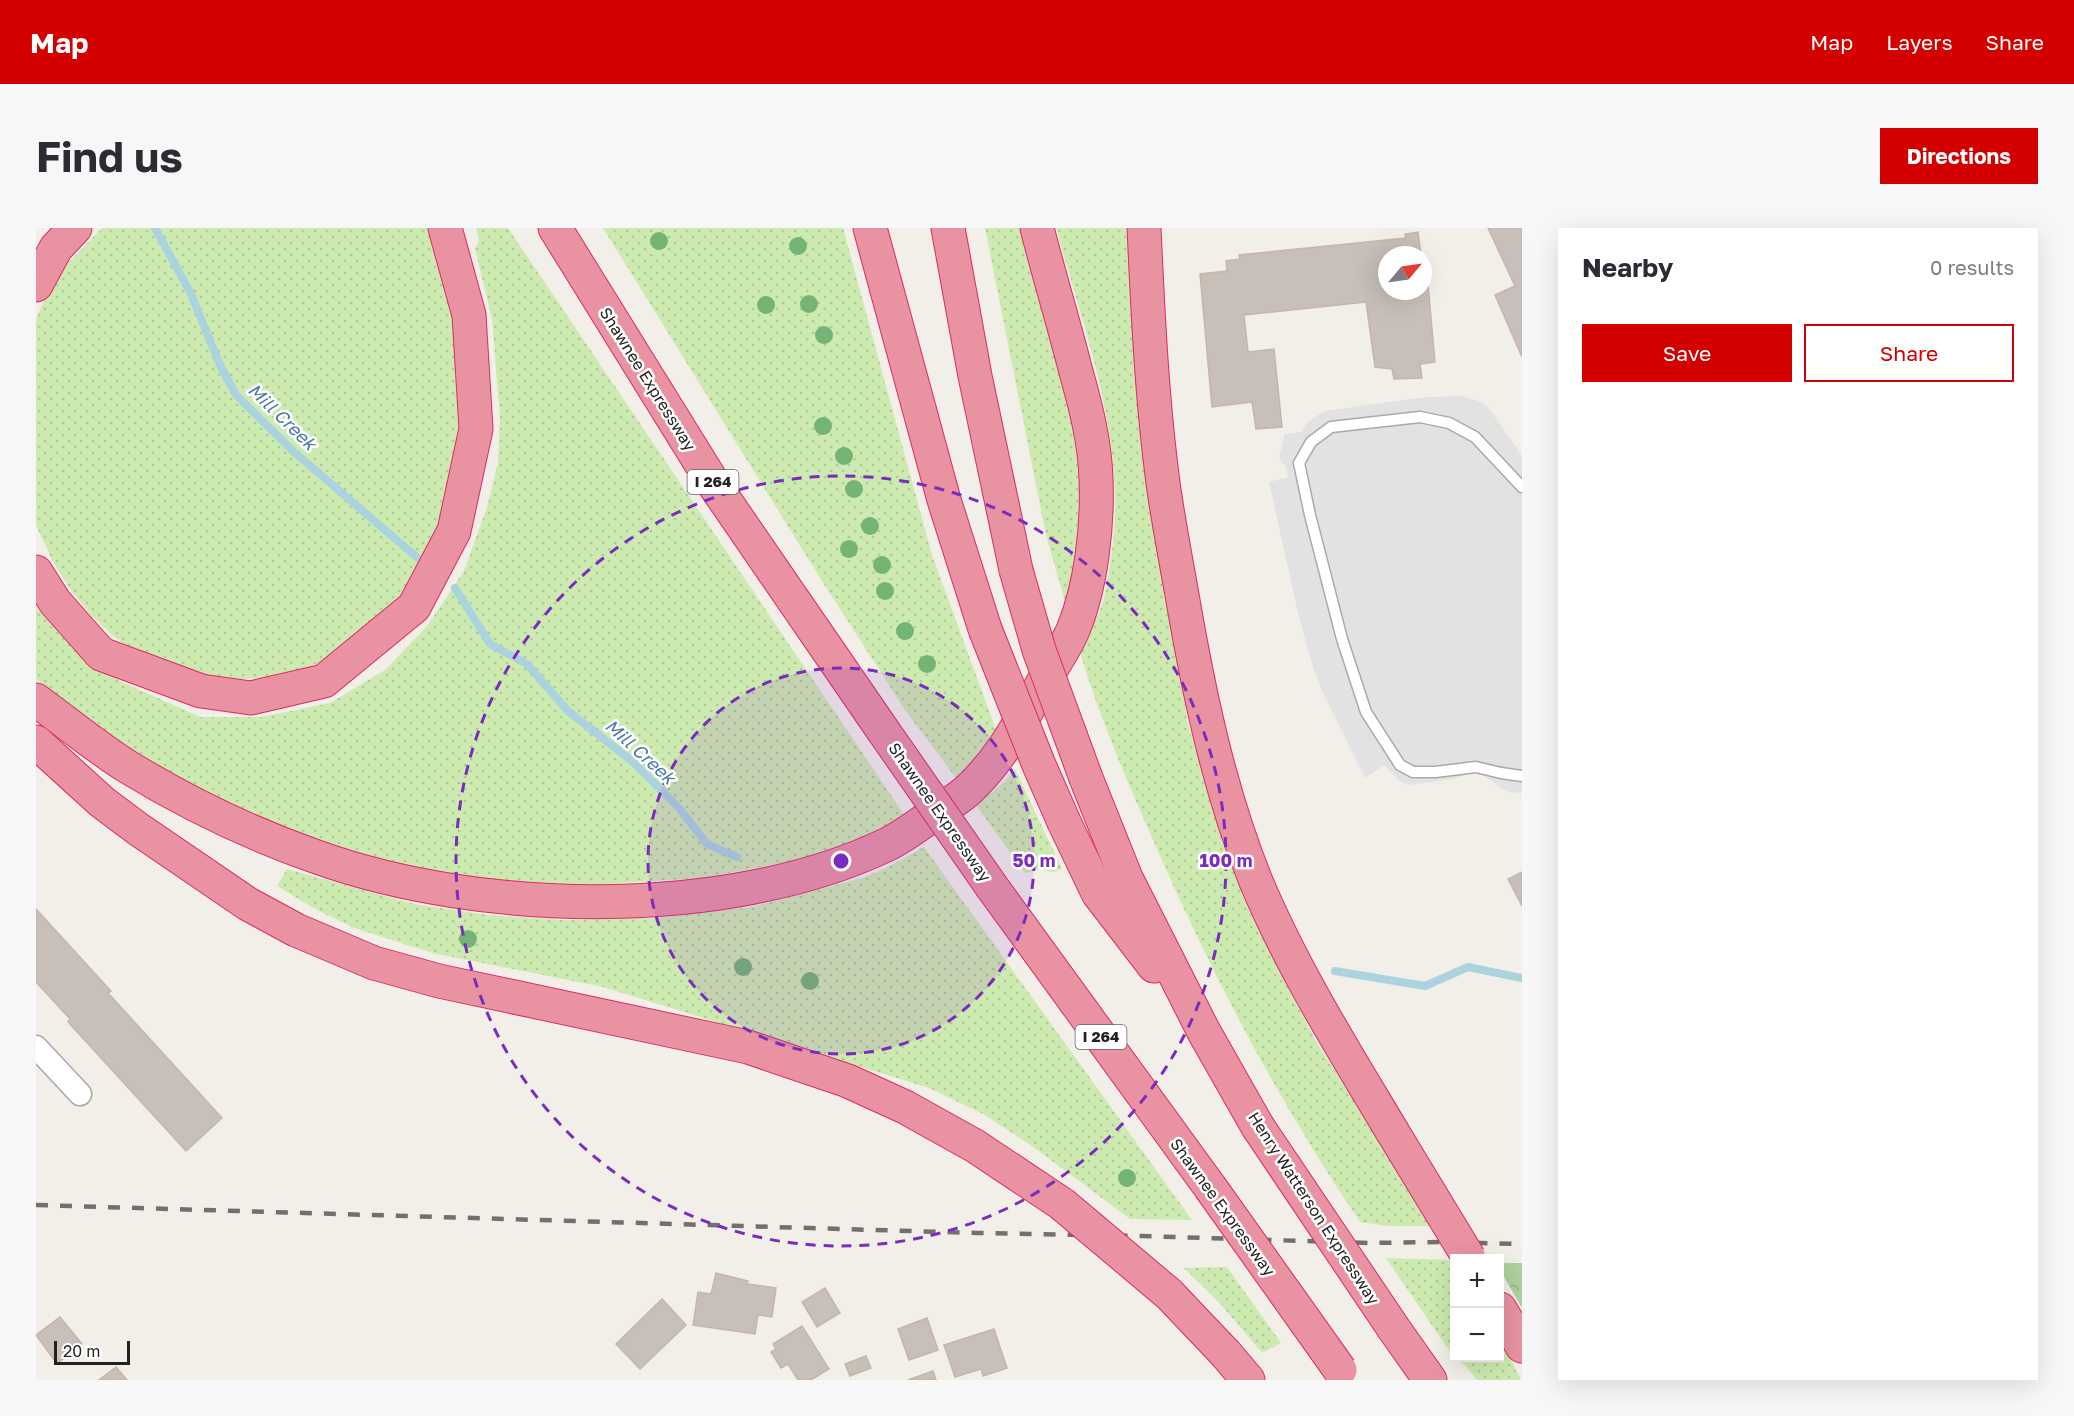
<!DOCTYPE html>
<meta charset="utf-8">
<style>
body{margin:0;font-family:"Golos Text",sans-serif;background:#f7f7f7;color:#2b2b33}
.controls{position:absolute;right:18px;bottom:18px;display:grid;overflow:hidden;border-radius:0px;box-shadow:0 6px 24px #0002}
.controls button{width:54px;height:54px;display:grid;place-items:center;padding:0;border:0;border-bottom:2px solid #e1e1e2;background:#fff;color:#2b2b33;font:30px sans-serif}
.compass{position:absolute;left:1342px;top:18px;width:54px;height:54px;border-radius:50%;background:#fff;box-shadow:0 6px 24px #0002;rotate:61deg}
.scale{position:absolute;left:18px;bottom:15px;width:76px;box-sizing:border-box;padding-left:6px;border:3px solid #222;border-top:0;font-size:16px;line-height:21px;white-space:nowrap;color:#222;-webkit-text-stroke:4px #fff;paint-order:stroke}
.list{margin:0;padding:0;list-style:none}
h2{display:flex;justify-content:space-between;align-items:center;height:78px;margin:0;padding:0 24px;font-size:26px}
h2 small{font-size:20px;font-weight:400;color:#7c7c81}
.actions{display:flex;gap:12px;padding:18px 24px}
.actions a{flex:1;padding:14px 0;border:2px solid #d40000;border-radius:0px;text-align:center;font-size:21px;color:#d40000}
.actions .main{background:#d40000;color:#fff}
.map{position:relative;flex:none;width:1486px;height:1152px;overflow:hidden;border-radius:0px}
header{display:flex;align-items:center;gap:36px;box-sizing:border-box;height:84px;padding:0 30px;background:#d40000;color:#fff}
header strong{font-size:28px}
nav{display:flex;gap:33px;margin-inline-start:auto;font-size:21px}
.intro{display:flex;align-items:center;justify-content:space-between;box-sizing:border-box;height:144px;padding:0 36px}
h1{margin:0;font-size:42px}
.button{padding:15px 27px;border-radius:0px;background:#d40000;color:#fff;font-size:21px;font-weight:700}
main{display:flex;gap:36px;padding:0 36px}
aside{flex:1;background:#fff;border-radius:0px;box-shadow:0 6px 24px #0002}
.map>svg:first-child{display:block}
.grass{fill:url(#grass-dots)}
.forest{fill:url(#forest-crowns)}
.parking{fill:#e2e2e2}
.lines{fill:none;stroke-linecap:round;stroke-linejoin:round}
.stream{stroke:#aad3df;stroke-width:8}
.building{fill:#c7bfb8;stroke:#c4b6ab;stroke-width:1.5}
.lane-casing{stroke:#a9a9a9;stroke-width:13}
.street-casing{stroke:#a9a9a9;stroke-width:25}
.highway-casing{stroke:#dc2a67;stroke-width:35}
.lane{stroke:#fff;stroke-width:10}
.street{stroke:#fff;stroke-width:22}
.highway{stroke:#e892a2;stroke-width:33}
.rail{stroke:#707070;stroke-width:4.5;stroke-dasharray:12 12;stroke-linecap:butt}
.highway-bridge-casing{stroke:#dc2a67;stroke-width:35;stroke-linecap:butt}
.highway-bridge{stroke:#e892a2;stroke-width:33}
.tree{fill:#74b475}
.ring{fill:none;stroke:#7b2cbf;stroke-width:3;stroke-dasharray:10 8}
.labels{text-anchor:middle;stroke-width:5;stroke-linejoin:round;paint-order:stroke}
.shield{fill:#fff;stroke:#646464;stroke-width:1.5}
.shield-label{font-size:15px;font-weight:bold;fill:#222}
.street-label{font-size:16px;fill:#222;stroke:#fff}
.water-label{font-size:18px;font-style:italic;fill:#4a7aab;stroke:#fff}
.centre{fill:#7b2cbf;stroke:#fff;stroke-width:3}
.ring-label{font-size:18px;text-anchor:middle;font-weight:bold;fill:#7b2cbf;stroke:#fff;stroke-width:5;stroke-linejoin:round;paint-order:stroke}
</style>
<header>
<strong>Map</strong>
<nav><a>Map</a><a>Layers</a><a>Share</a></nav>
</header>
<div class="intro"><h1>Find us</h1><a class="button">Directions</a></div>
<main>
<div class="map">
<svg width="1486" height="1152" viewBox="0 0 1486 1152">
<defs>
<pattern id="grass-dots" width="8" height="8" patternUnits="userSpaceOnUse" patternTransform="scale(1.5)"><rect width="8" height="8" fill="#cdebb0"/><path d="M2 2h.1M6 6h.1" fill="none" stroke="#b0c997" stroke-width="1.8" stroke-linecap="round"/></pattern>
<pattern id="forest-crowns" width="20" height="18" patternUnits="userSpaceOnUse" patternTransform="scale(1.5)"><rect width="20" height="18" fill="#add19e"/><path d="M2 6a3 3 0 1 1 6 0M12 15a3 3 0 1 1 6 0" fill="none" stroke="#95b388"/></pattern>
</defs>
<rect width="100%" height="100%" fill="#f2efe9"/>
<g class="grass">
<path d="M66,0H395L418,90L426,191L422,237L395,320L378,354L336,401L287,433L263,443L231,450L207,451H183L158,447L101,424L78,409L55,387L35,362L16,332L0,297V91L14,59L27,40Z"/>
<path d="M440,0H472L869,588L819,615L768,631L666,650L554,657L443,651L372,639L299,620L225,592L153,558L105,529L21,469L0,451V379L46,428L82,452L164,489H225L294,475L349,442L391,398L428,343L451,279L462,234L464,190L456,91L439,21L443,12Z"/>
<path d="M567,0H807L896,327L962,507L920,550L869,482L786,353Z"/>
<path d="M949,0H984C1003,75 1031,150 1041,227C1047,277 1039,328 1030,377L1010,307Z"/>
<path d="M1020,0H1090L1111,256L1152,496L1180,590L1236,727L1281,815L1334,897L1395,998H1352L1324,994C1246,879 1180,755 1124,628C1094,560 1064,492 1043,421C1049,409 1057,397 1063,385C1069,370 1072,352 1074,336C1094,221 1050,109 1020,0Z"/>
<path d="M979,541L1026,641L1016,644L1004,641L989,645L940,577L967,555Z"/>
<path d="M888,619L1156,992L1094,991L996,918L947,886L893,860L567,759L397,725L318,700L279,681L241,658L251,641L379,676L452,687L525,692L619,690L715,679L826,650L848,641Z"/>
<path d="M1350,1030L1416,1032L1418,1036V1130H1464V1110L1485,1152H1441L1430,1138L1419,1131Z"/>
<path d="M1191,1039L1245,1115L1226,1125L1182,1073L1148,1040Z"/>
</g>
<path class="forest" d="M1464,1035H1486V1080L1464,1042Z"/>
<path class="parking" d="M1424,168L1440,172L1452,179L1486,228V565L1473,564L1465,560L1445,546L1432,545L1422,550L1373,557L1365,554L1348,537L1329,550L1287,465L1277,439L1263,389L1233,254L1252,249L1250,239L1243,230L1249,206L1265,204L1270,196L1288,183L1390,169Z"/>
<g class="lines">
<g class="stream">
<path d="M119,0L155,66L184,137L200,167L257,223L384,332"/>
<path d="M419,360L454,416L491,436L532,483L597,534L643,580L671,616L701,629"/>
<path d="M1299,743L1389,758L1432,739L1486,750"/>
</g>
</g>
<g class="building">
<path d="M1452,0H1486V129L1459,67L1479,58Z"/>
<path d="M1382,4L1385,27H1351V63H1387V35L1390,34L1399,134L1384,136L1386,150L1358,151L1356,141L1339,139L1330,74L1208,87L1212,124L1238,121L1246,199L1220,201L1216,174L1176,179L1164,46L1191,43L1190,33L1204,31L1203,27L1370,10L1369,6Z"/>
<path d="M1486,644V678L1472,651Z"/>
<path d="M0,681L75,763L72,765L186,890L150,923L32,794L34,791L0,754Z"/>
<path d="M680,1045L712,1053L711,1056L740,1060L736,1089L722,1087L719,1106L657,1097L662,1064L675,1066Z"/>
<path d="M789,1060L804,1085L781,1099L766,1074Z"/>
<path d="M626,1071L650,1097L604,1141L580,1116Z"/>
<path d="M24,1089L46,1116L21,1136L0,1107Z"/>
<path d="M891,1090L902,1122L873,1132L862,1101Z"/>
<path d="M766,1098L793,1141L775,1152H762L752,1136L745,1140L735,1124L740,1121L737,1116Z"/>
<path d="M958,1101L971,1140L947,1148L945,1141L919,1149L908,1117Z"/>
<path d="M830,1128L835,1140L814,1148L809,1136Z"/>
<path d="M80,1139L91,1152H63Z"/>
<path d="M897,1143L900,1152H872Z"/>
</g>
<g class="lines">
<g class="lane-casing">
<path id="lane" d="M1486,259L1439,209L1413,195L1384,189L1295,199L1275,214L1263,235L1274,287L1306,411L1330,484L1364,537L1377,544H1399L1440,539L1465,545L1486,548"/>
</g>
<g class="street-casing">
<path id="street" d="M0,819L44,866"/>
</g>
<g class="highway-casing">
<g id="highway">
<path d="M519,0L677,255L846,501"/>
<path d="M834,0L908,272L949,401"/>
<path d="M912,0L939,148L980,342"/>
<path d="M1108,0C1112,87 1116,175 1128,262C1134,303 1142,343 1149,384C1165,475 1185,566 1219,651C1256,740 1307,821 1356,903"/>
<path d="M0,57L20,20L39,0"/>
<path d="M0,344L19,374L65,426L165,463L215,470L288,453L378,379L418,303L440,201L433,87L409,0"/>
<path d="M0,472C30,494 60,519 92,539C151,575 215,606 281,629C446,688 690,693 850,617C867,609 882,597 898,586C908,579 921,572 931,563C964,533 983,496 1005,458C1015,440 1029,421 1037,402C1055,359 1062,298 1060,251C1059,213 1049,176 1039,140C1027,93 1013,47 1001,0"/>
<path d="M0,514L66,574L102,601L212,676L260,702L338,735L403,753L712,819L812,853L869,879L939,918L1026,976"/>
<path d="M1050,550L1090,650L1168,804L1222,899"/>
<path d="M1028,594L1062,665L1118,738"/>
<path d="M956,659L1174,959"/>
<path d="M1464,1081L1486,1118"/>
<path d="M1358,1101L1394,1152"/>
<path d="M1190,1126L1212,1152"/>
</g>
</g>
<use href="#lane" class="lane"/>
<use href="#street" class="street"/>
<use href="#highway" class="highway"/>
<path class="rail" d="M0,977L941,1005L1105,1008L1333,1015L1405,1014L1486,1016"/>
<g class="highway-bridge-casing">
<g id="highway-bridge">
<path d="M980,342L1003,422L1050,550"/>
<path d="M949,401L1003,537L1028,594"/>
<path d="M846,501L956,659"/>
<path d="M1222,899L1358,1101"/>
<path d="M1356,903L1433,1030"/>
<path d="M1174,959L1304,1142"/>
<path d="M1026,976L1133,1066L1190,1126"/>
</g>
</g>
<use href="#highway-bridge" class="highway-bridge"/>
</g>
<g class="tree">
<circle cx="623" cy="13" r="9"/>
<circle cx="762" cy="18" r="9"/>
<circle cx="773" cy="76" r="9"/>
<circle cx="730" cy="77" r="9"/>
<circle cx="788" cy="107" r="9"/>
<circle cx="787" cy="198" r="9"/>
<circle cx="808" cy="228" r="9"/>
<circle cx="818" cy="261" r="9"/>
<circle cx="834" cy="298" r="9"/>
<circle cx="813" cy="321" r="9"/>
<circle cx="846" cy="337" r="9"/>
<circle cx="849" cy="363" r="9"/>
<circle cx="869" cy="403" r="9"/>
<circle cx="891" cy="436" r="9"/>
<circle cx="432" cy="711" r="9"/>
<circle cx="707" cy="739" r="9"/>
<circle cx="774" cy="753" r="9"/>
<circle cx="1091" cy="950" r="9"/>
</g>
<circle cx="805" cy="633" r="193" fill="#7b2cbf" fill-opacity=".12"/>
<g class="ring">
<circle cx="805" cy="633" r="193"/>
<circle cx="805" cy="633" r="385"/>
</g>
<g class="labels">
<g class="shield">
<rect x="651.5" y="242" width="51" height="24" rx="4.5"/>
<rect x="1039.5" y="797" width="51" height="24" rx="4.5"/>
</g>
<g class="shield-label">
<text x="677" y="259">I 264</text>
<text x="1065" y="814">I 264</text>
</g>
<g class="street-label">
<text transform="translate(612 151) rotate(58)" y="6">Shawnee Expressway</text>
<text transform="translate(904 584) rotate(55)" y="6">Shawnee Expressway</text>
<text transform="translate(1187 979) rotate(54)" y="6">Shawnee Expressway</text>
<text transform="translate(1278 980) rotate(57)" y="6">Henry Watterson Expressway</text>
</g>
<g class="water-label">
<text transform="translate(246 189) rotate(44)" y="6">Mill Creek</text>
<text transform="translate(604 524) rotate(42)" y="6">Mill Creek</text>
</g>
</g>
<circle cx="805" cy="633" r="9" class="centre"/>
<g class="ring-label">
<text x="998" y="639">50 m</text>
<text x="1190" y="639">100 m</text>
</g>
</svg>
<div class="controls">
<button>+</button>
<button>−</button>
</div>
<svg class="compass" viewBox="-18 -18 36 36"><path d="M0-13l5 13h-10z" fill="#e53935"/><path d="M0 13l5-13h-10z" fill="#7c7c81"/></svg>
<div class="scale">20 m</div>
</div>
<aside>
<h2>Nearby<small>0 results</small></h2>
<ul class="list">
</ul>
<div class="actions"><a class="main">Save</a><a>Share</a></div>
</aside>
</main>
